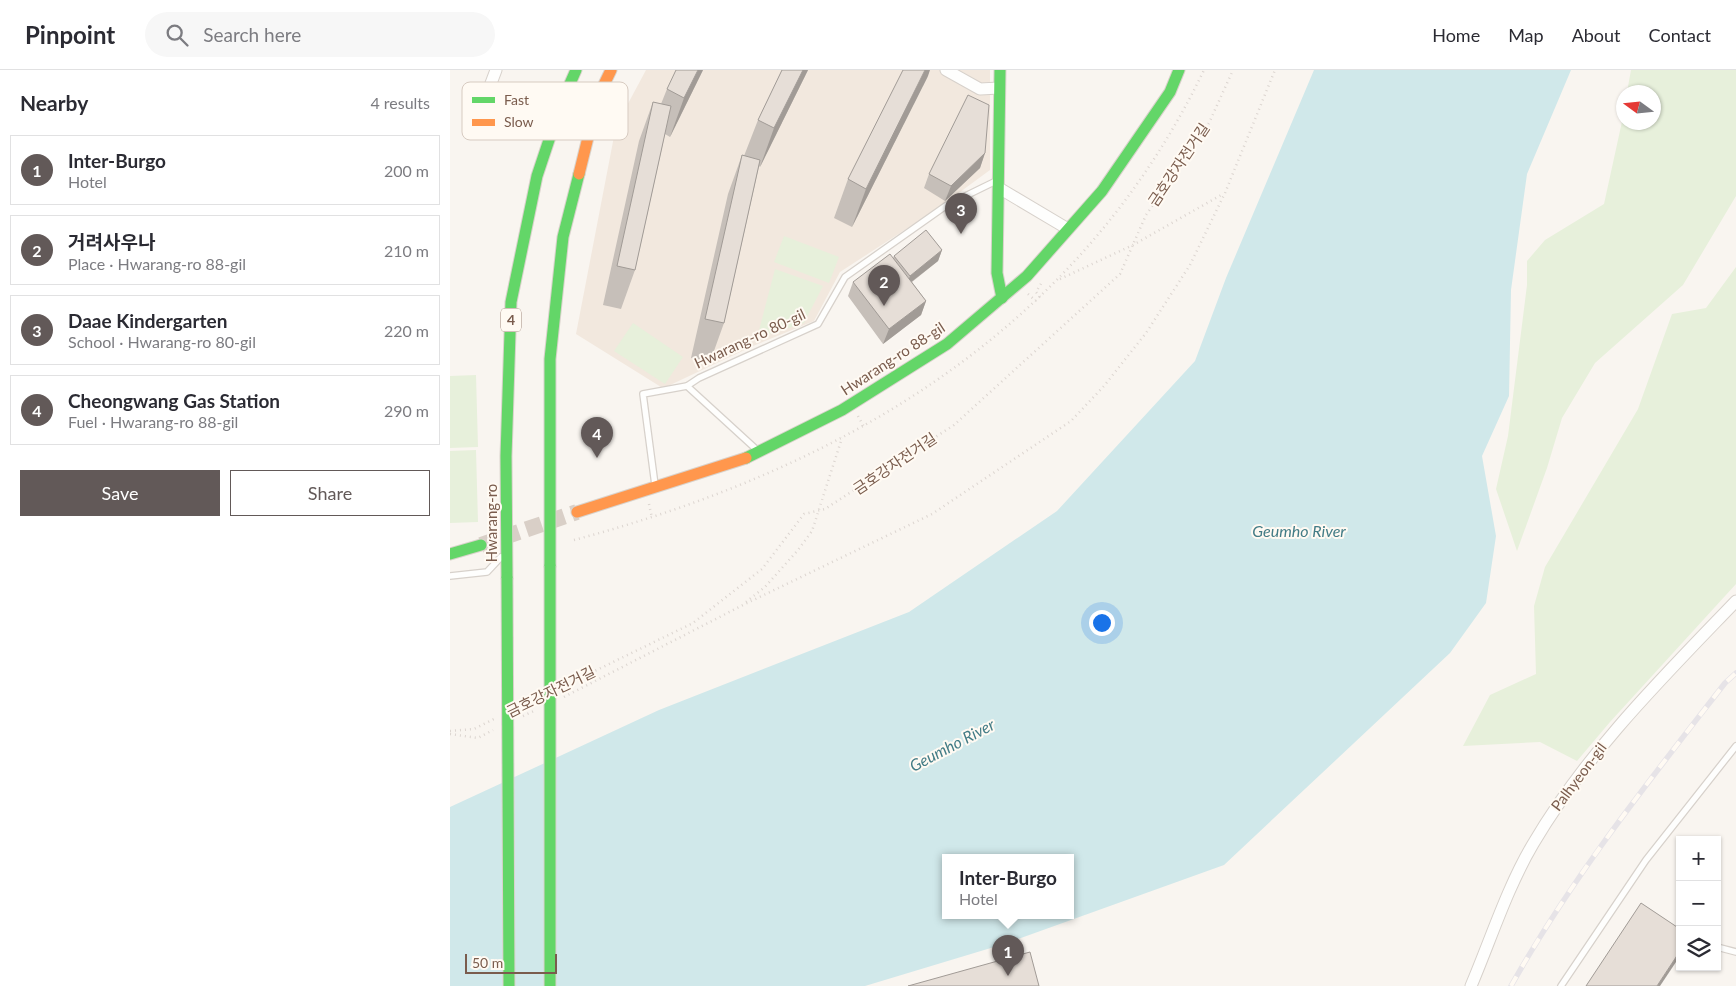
<!DOCTYPE html>
<meta charset="utf-8">
<style>
body{margin:0;font-family:Lato,"Noto Sans KR",sans-serif;background:#f7f7f7;color:#2b2b33}
.controls{position:absolute;right:15px;bottom:15px;display:grid;overflow:hidden;border-radius:0px;box-shadow:0 1px 4px #0004}
.controls button{width:45px;height:45px;display:grid;place-items:center;padding:0;border:0;border-bottom:1px solid #e1e1e2;background:#fff;color:#2b2b33;font:25px sans-serif}
.compass{position:absolute;left:1166px;top:15px;width:45px;height:45px;border-radius:50%;background:#fff;box-shadow:0 1px 4px #0004;rotate:285deg}
.scale{position:absolute;left:15px;bottom:12px;width:92px;box-sizing:border-box;padding-left:5px;border:2px solid #7a5c4d;border-top:0;font-size:14px;line-height:18px;white-space:nowrap;color:#7a5c4d;-webkit-text-stroke:4px #fffaf3;paint-order:stroke}
.you{position:absolute;left:651px;top:552px;width:18px;height:18px;margin:-12px;border:4px solid #fff;border-radius:50%;background:#1a73e8;box-shadow:0 0 0 8px #1a73e833}
.badge{display:grid;place-items:center;width:32px;height:32px;border-radius:50%;background:#625958;color:#fff;font-size:16px;font-weight:700}
.pin{position:absolute;translate:-50% -41px;filter:drop-shadow(0 1px 2px #0008)}
.pin::after{content:'';position:absolute;top:26px;width:18px;height:15px;background:inherit;clip-path:polygon(0 0,100% 0,50% 100%)}
.popup{position:absolute;left:492px;top:784px;width:132px;height:65px;box-sizing:border-box;display:grid;place-content:center;border-radius:0px;background:#fff;filter:drop-shadow(0 1px 4px #0005);font-size:16px;white-space:nowrap;color:#7c7c81}
.popup b{font-size:19px;color:#2b2b33}
.popup::after{content:'';position:absolute;left:50%;top:100%;margin-left:-10px;border:10px solid transparent;border-top-color:#fff}
.list{margin:0;padding:0;list-style:none}
h2{display:flex;justify-content:space-between;align-items:center;height:65px;margin:0;padding:0 20px;font-size:21px}
h2 small{font-size:16px;font-weight:400;color:#7c7c81}
.list li{display:grid;grid-template-columns:32px 1fr auto;gap:15px;align-items:center;box-sizing:border-box;height:70px;margin:0 10px 10px;padding:0 10px;border:1px solid #e1e1e2;border-radius:0px}
.list b{display:block;font-size:19px;white-space:nowrap}
.list p{margin:0;font-size:16px;white-space:nowrap;color:#7c7c81}
.list em{font-size:16px;font-style:normal;color:#7c7c81}
.actions{display:flex;gap:10px;padding:15px 20px}
.actions a{flex:1;padding:11px 0;border:1px solid #625958;border-radius:0px;text-align:center;font-size:18px;color:#625958}
.actions .main{background:#625958;color:#fff}
.icon{flex:none;width:28px;height:28px;fill:none;stroke:currentColor;stroke-width:2;stroke-linecap:round;stroke-linejoin:round}
.map{position:relative;flex:none;width:1286px;height:916px;overflow:hidden}
header{display:flex;align-items:center;gap:30px;box-sizing:border-box;height:70px;padding:0 25px;background:#fff;border-bottom:1px solid #e1e1e2}
header strong{font-size:24px}
nav{display:flex;gap:28px;margin-inline-start:auto;font-size:18px}
.search{width:350px;height:45px;background:#f7f7f7;display:flex;align-items:center;gap:12px;box-sizing:border-box;padding:0 18px;border-radius:28px;color:#7c7c81;font-size:19px}
main{display:flex}
aside{flex:1;background:#fff}
.map>svg:first-child{display:block}
.residential{fill:#f2e8de}
.green{fill:#e7f0db}
.water{fill:#d0e8ea;fill-rule:evenodd}
.lines{fill:none;stroke-linecap:round;stroke-linejoin:round}
.secondary-tunnel{stroke:#d9cfc7;stroke-width:16;stroke-dasharray:16 8;stroke-linecap:butt}
.lane-casing{stroke:#d7d1cb;stroke-width:8}
.street-casing{stroke:#d7d1cb;stroke-width:13}
.fast-casing{stroke:#d9d2cb;stroke-width:13}
.slow-casing{stroke:#d9d2cb;stroke-width:13}
.path{stroke:#dcd5d0;stroke-width:2.5;stroke-dasharray:1 4;stroke-linecap:butt}
.lane{stroke:#fefefd;stroke-width:5.5}
.street{stroke:#fefefd;stroke-width:11}
.fast{stroke:#63d668;stroke-width:11}
.slow{stroke:#ff974d;stroke-width:11}
.rail-casing{stroke:#e6e3e7;stroke-width:5.5}
.rail{stroke:#fffaf3;stroke-width:4;stroke-dasharray:11;stroke-linecap:butt}
.fast-bridge-casing{stroke:#dad1cc;stroke-width:13;stroke-linecap:butt}
.fast-bridge{stroke:#63d668;stroke-width:11}
.wall{fill:#c6bfb9}
.shaded-wall{fill:#a19b96}
.building{fill:#e6ded7;stroke:#a19b96}
.labels{text-anchor:middle;stroke-width:4;stroke-linejoin:round;paint-order:stroke}
.shield{fill:#fffaf3;stroke:#a28b7f;stroke-width:1}
.shield-label{font-size:14px;font-weight:bold;fill:#7a5c4d}
.street-label{font-size:15px;fill:#7a5c4d;stroke:#fffaf3}
.water-label{font-size:16px;font-style:italic;fill:#437c86;stroke:#fffaf3}
.key{fill:#fffaf3;stroke:#d7cbc1;stroke-width:1}
.key-label{font-size:14px;fill:#7a5c4d}
</style>
<header>
<strong>Pinpoint</strong>
<div class="search"><svg class="icon" aria-label="search" viewBox="0 0 24 24"><circle cx="10" cy="10" r="6"/><path d="M15 15l6 6"/></svg>Search here</div>
<nav><a>Home</a><a>Map</a><a>About</a><a>Contact</a></nav>
</header>
<main>
<aside>
<h2>Nearby<small>4 results</small></h2>
<ul class="list">
<li><span class="badge">1</span><div><b>Inter-Burgo</b><p>Hotel</p></div><em>200 m</em></li>
<li><span class="badge">2</span><div><b>거려사우나</b><p>Place · Hwarang-ro 88-gil</p></div><em>210 m</em></li>
<li><span class="badge">3</span><div><b>Daae Kindergarten</b><p>School · Hwarang-ro 80-gil</p></div><em>220 m</em></li>
<li><span class="badge">4</span><div><b>Cheongwang Gas Station</b><p>Fuel · Hwarang-ro 88-gil</p></div><em>290 m</em></li>
</ul>
<div class="actions"><a class="main">Save</a><a>Share</a></div>
</aside>
<div class="map">
<svg width="1286" height="916" viewBox="0 0 1286 916">
<rect width="100%" height="100%" fill="#f9f5f0"/>
<path class="residential" d="M196,0H540V100L487,139L390,202L364,251L303,276L218,316L211,317L126,264L166,56Z"/>
<g class="green">
<path d="M1181,0H1286V126L1233,215L1145,293L1112,348L1097,398L1067,481L1046,419L1058,366L1077,215V191L1095,170L1154,134L1173,47L1174,52H1204V22H1177Z"/>
<path d="M334,166L389,187L379,213L324,192Z"/>
<path d="M1286,197V514L1160,652L1127,691L1090,672L1013,676L1040,625L1086,604L1084,536L1095,497L1188,339L1222,244L1256,238Z"/>
<path d="M325,199L373,216L354,253L307,268Z"/>
<path d="M183,253L233,287L215,314L164,281Z"/>
<path d="M26,305L28,377L0,378V306Z"/>
<path d="M26,380L28,452L0,453V381Z"/>
</g>
<path class="water" d="M864,0H1121L1077,104L1061,220L1059,326L1032,386L1046,466L1036,533L1000,583L774,795L554,874L415,916H0V737L209,640L459,542L607,441L745,291L776,208ZM496,787H620V845H496Z"/>
<g class="lines">
<path class="secondary-tunnel" d="M31,475L127,442"/>
<g class="lane-casing">
<g id="lane">
<path d="M237,316L307,380"/>
<path d="M205,415L193,324L237,316L249,308L368,254L395,207L497,135L546,111"/>
<path d="M0,506L37,502L51,487"/>
<path d="M1267,877L1286,882"/>
<path d="M1111,916L1196,790L1286,676"/>
</g>
</g>
<g class="street-casing">
<g id="street">
<path d="M496,0L530,19L549,18"/>
<path d="M28,48L46,0"/>
<path d="M549,118L618,159"/>
<path d="M1021,916C1041,869 1057,818 1083,774C1137,682 1213,607 1286,531"/>
</g>
</g>
<g class="fast-casing">
<g id="fast">
<path d="M550,0L547,203L552,228"/>
<path d="M296,388L392,340L497,274L577,206L652,121L720,22L729,0"/>
<path d="M0,484L31,475"/>
<path d="M100,496V289L113,167L129,104"/>
<path d="M57,508L56,386L61,232L87,106L111,34L126,0"/>
</g>
</g>
<g class="slow-casing">
<g id="slow">
<path d="M129,104L148,27L161,0"/>
<path d="M127,442L296,388"/>
</g>
</g>
<g class="path">
<path d="M610,209L683,175L773,124"/>
<path d="M578,224L586,231"/>
<path d="M590,227L586,222L592,212"/>
<path d="M408,346L414,357"/>
<path d="M199,434L202,448"/>
<path d="M124,470C394,398 629,260 754,0"/>
<path d="M296,532L315,517L348,480L362,461L392,368"/>
<path d="M114,616L243,553L312,499L354,444L375,439L504,355L670,204L696,145L759,53L783,0"/>
<path d="M114,627L293,535L482,444L621,351L654,316L696,263L740,195L775,123L825,0"/>
<path d="M73,635L84,630"/>
<path d="M73,646L86,640"/>
<path d="M0,661L24,659L44,649"/>
<path d="M0,664L28,668L43,660"/>
</g>
<use href="#lane" class="lane"/>
<use href="#street" class="street"/>
<use href="#fast" class="fast"/>
<use href="#slow" class="slow"/>
<g class="rail-casing">
<path id="rail" d="M1061,916C1122,807 1199,711 1275,613L1286,603"/>
</g>
<use href="#rail" class="rail"/>
<g class="fast-bridge-casing">
<g id="fast-bridge">
<path d="M100,496V916"/>
<path d="M57,508L59,916"/>
</g>
</g>
<use href="#fast-bridge" class="fast-bridge"/>
</g>
<g class="wall">
<path d="M253,0L220,67L215,64L185,200L171,239L153,235L189,71L203,32L211,34L217,19Z"/>
<path d="M332,0H358L310,97L309,96L274,253L260,292L241,288L278,124L292,85L294,86L308,50Z"/>
<path d="M478,6L402,157L384,148L398,109Z"/>
<path d="M535,83L530,98L495,131L474,118L479,104Z"/>
<path d="M492,180L488,191L462,212L476,231L471,245L433,274L398,226L403,212L443,188L444,186Z"/>
</g>
<g class="shaded-wall">
<path d="M248,0H253L220,67L234,28Z"/>
<path d="M353,0H358L310,97L324,58Z"/>
<path d="M475,0H480L478,6L402,157L416,119Z"/>
<path d="M535,83L530,98L495,131L501,116Z"/>
<path d="M492,180L488,191L456,216L460,206Z"/>
<path d="M476,231L471,245L433,274L439,259Z"/>
<path d="M1230,881V886L1210,916H1207Z"/>
</g>
<g class="building">
<path d="M226,0H248L234,28L217,19Z"/>
<path d="M332,0H353L324,58L308,50Z"/>
<path d="M453,0H475L416,119L398,109Z"/>
<path d="M518,25L539,35L535,83L501,116L479,104Z"/>
<path d="M203,32L221,36L185,200L167,196Z"/>
<path d="M292,85L310,90L274,253L255,249Z"/>
<path d="M476,160L492,180L460,206L444,186Z"/>
<path d="M440,184L476,231L439,259L403,212Z"/>
<path d="M1191,833L1230,859V881L1207,916H1136Z"/>
<path d="M580,882L589,916H458Z"/>
</g>
<g class="labels">
<rect class="shield" x="51" y="238.5" width="20" height="23" rx="4"/>
<g class="shield-label">
<text x="61" y="255">4</text>
</g>
<g class="street-label">
<text transform="translate(729 95) rotate(-56)" y="5">금호강자전거길</text>
<text transform="translate(300 269) rotate(-25)" y="5">Hwarang-ro 80-gil</text>
<text transform="translate(443 289) rotate(-33)" y="5">Hwarang-ro 88-gil</text>
<text transform="translate(445 394) rotate(-34)" y="5">금호강자전거길</text>
<text transform="translate(42 453) rotate(-90)" y="5">Hwarang-ro</text>
<text transform="translate(101 622) rotate(-26)" y="5">금호강자전거길</text>
<text transform="translate(1129 707) rotate(-53)" y="5">Palhyeon-gil</text>
</g>
<g class="water-label">
<text x="849" y="467">Geumho River</text>
<text transform="translate(502 675) rotate(-28)" y="6">Geumho River</text>
</g>
</g>
<rect x="12" y="12" width="166" height="58" rx="8" class="key"/>
<rect x="22" y="27" width="23" height="6" fill="#63d668"/>
<rect x="22" y="49" width="23" height="7" fill="#ff974d"/>
<g class="key-label">
<text x="54" y="35">Fast</text>
<text x="54" y="57">Slow</text>
</g>
</svg>
<div class="controls">
<button>+</button>
<button>−</button>
<button><svg class="icon" aria-label="layers" viewBox="0 0 24 24"><path d="M12 4l9 5-9 5-9-5zM3 14l9 5 9-5"/></svg></button>
</div>
<svg class="compass" viewBox="-18 -18 36 36"><path d="M0-13l5 13h-10z" fill="#e53935"/><path d="M0 13l5-13h-10z" fill="#7c7c81"/></svg>
<div class="scale">50 m</div>
<div class="you"></div>
<div class="pin badge" style="left:558px;top:906px">1</div>
<div class="popup"><b>Inter-Burgo</b>Hotel</div>
<div class="pin badge" style="left:434px;top:236px">2</div>
<div class="pin badge" style="left:511px;top:164px">3</div>
<div class="pin badge" style="left:147px;top:388px">4</div>
</div>
</main>
